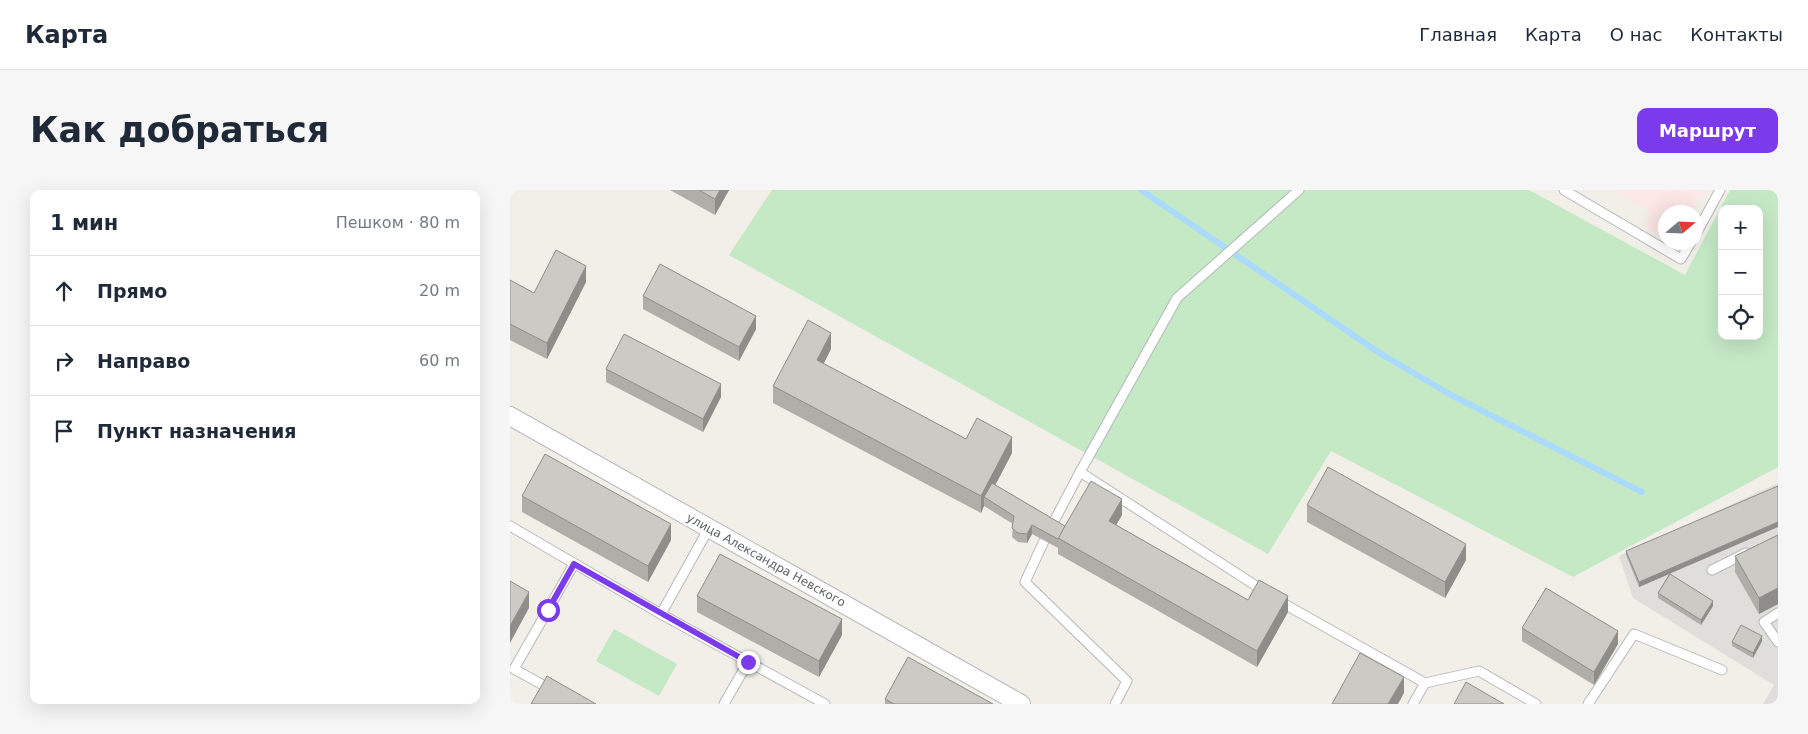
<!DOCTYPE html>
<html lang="ru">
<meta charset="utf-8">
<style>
body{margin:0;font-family:"DejaVu Sans",sans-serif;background:#f6f6f7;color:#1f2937}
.controls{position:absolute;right:15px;top:15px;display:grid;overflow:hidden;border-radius:10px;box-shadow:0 5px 20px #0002}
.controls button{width:45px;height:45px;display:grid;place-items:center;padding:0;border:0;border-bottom:1px solid #e0e1e3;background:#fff;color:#1f2937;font:25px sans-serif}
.compass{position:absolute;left:1148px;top:15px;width:45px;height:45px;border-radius:50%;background:#fff;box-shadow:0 5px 20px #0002;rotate:71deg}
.stop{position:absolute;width:15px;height:15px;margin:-11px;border:4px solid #7c3aed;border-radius:50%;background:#fff}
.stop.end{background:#7c3aed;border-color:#fff;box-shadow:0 1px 5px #0008}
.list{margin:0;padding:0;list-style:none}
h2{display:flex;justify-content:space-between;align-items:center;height:65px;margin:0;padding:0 20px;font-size:21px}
h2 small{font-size:16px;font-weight:400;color:#747a83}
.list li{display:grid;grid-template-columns:32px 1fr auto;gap:15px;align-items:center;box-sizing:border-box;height:70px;padding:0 20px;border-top:1px solid #e0e1e3}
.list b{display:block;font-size:19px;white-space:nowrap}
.list em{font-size:16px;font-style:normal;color:#747a83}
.icon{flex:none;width:28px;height:28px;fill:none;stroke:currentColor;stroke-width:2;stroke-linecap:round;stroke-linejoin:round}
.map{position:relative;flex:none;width:1268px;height:514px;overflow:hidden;border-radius:10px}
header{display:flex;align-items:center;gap:30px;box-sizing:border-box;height:70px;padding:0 25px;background:#fff;border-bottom:1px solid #e0e1e3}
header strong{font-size:24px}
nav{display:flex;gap:28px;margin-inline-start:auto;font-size:18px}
.intro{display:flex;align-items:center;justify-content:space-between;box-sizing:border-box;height:120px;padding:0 30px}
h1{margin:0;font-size:35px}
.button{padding:12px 22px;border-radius:10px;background:#7c3aed;color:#fff;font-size:18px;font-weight:700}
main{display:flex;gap:30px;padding:0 30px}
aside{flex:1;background:#fff;border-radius:10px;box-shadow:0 5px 20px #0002}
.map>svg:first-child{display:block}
.industrial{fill:#e0deda}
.medical{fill:#fce8e6}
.green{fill:#c5e8c5;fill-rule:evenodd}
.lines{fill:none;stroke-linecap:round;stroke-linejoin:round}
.stream{stroke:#aadaff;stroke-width:6}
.lane-casing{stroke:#b5b8bc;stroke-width:11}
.street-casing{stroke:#b5b8bc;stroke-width:20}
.lane{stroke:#fff;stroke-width:9}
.street{stroke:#fff;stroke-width:18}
.wall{fill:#afaea9}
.shaded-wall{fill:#8f8d8a}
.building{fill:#cccac5;stroke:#8f8d8a}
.route{stroke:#7c3aed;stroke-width:6}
.labels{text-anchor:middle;stroke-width:5;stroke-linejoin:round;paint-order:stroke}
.street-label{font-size:12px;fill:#5f6368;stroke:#fff}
</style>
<header>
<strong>Карта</strong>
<nav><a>Главная</a><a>Карта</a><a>О нас</a><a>Контакты</a></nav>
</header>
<div class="intro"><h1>Как добраться</h1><a class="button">Маршрут</a></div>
<main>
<aside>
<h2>1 мин<small>Пешком · 80 m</small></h2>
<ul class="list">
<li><svg class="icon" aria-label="ahead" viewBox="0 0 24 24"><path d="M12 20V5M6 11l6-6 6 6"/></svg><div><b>Прямо</b></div><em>20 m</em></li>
<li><svg class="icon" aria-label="right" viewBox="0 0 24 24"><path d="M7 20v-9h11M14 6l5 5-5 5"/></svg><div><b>Направо</b></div><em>60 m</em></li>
<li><svg class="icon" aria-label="arrive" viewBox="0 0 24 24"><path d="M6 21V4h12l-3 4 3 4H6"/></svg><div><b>Пункт назначения</b></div></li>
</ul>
</aside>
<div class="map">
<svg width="1268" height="514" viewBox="0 0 1268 514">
<rect width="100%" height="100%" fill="#f1efe8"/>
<path class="industrial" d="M1268,293V514H1253L1264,495L1123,408L1109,366Z"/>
<path class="medical" d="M1104,0H1194L1181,22H1156L1155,48L1134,36L1141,22Z"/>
<g class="green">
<path d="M262,0H1019L1175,85L1220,0H1268V277L1063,387L821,261L758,364L219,65ZM1212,19H1249V146H1212Z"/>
<path d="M104,439L167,474L149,506L86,471Z"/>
</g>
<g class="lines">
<path class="stream" d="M631,0L868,162L941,205L1132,302"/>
<g class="lane-casing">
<g id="lane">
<path d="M1054,0L1171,69L1181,52"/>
<path d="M1186,44L1210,0"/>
<path d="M0,336L151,424L315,514"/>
<path d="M541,337L570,282"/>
<path d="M534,351L515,392L617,491L605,514"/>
<path d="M1202,380L1236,363"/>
<path d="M754,401L570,282L667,108L789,0"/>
<path d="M769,411L915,493"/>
<path d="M1268,423L1254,432L1268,452"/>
<path d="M151,424L199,338"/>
<path d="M42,500L4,479L64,374"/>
<path d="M214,514L238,472"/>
<path d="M903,514L915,493L969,481L1026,514"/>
<path d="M1078,514L1124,444L1212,480"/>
</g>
</g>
<g class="street-casing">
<path id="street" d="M0,226L511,514"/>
</g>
<use href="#lane" class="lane"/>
<use href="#street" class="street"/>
</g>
<g class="wall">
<path d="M160,0H219L205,25Z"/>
<path d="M0,90L24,103L76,92L37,169L0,150Z"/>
<path d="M133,106L246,139L229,171L133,119Z"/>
<path d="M321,159L313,174L456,249L502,263L485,295L555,336L612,325L606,335L738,410L778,422L747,477L548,364V358L522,344L517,353L508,352L502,347L503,334L474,316L471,323L263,213V196Z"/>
<path d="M96,179L211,207L193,242L96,192Z"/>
<path d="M12,306L161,350L138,392L12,322Z"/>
<path d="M797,315L956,370L935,408L797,332Z"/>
<path d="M1268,345V414L1249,424L1225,382V366Z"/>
<path d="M1116,361L1160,384L1203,416L1191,435L1148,408V403L1159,384L1129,397L1116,365Z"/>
<path d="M187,406L332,445L309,487L187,422Z"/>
<path d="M1012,438L1108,454L1084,495L1012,451Z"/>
<path d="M1252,451L1243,468L1222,456V452Z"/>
<path d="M375,509L483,514H375Z"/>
</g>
<g class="shaded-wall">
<path d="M210,0H219L205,25V9Z"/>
<path d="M76,76V92L37,169V153Z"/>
<path d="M246,126V139L229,171V157Z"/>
<path d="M321,143V159L307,187V170Z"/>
<path d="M211,194V207L193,242V229Z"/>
<path d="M502,247V263L478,309L474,307V316L471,323V306Z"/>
<path d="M612,309V325L599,347V331Z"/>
<path d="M1268,332V337L1129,397V392Z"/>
<path d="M161,334V350L138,392V376Z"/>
<path d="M522,335V344L517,353V344Z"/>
<path d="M956,354V370L935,408V392Z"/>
<path d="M1268,398V414L1249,424V408Z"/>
<path d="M19,402V418L0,453V436Z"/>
<path d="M778,406V422L747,477V461Z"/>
<path d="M1203,411V416L1191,435V430Z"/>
<path d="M332,429V445L309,487V471Z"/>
<path d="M1108,441V454L1084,495V482Z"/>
<path d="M1252,446V451L1243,468V463Z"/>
<path d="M894,487V503L888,514H878Z"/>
</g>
<g class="building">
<path d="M189,0H210L205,9Z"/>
<path d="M46,60L76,76L37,153L0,134V90L24,103Z"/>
<path d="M150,74L246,126L229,157L133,106Z"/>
<path d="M298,130L321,143L307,170L456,249L467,228L502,247L471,306L263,196Z"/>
<path d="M114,144L211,194L193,229L96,179Z"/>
<path d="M35,264L161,334L138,376L12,306Z"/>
<path d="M818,277L956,354L935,392L797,315Z"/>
<path d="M581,291L612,309L599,331L738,410L749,390L778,406L747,461L548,348Z"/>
<path d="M482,293L555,336L548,349L522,335L517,344L508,343L502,338L504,326L474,307Z"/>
<path d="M1268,296V332L1129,392L1116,361Z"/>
<path d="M1268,345V398L1249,408L1225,366Z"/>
<path d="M210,364L332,429L309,471L187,406Z"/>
<path d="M1160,384L1203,411L1191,430L1148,403Z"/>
<path d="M0,391L19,402L0,436Z"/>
<path d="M1036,398L1108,441L1084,482L1012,438Z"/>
<path d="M1231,435L1252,446L1243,463L1222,452Z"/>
<path d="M850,463L894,487L878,514H822Z"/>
<path d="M398,467L483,514H384L375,509Z"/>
<path d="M37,486L86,514H21Z"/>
<path d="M956,492L994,514H944Z"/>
</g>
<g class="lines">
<path class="route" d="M38,420L64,374L238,472"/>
</g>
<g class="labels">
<g class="street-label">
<text transform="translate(256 370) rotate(29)" y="4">улица Александра Невского</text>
</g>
</g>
</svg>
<div class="controls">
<button>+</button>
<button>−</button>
<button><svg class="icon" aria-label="locate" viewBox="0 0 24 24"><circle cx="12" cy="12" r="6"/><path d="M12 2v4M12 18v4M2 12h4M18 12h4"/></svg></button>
</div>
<svg class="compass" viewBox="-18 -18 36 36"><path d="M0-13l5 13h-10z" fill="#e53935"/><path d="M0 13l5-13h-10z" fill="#747a83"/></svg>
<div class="stop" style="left:38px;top:420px"></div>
<div class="stop end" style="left:238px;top:472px"></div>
</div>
</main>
